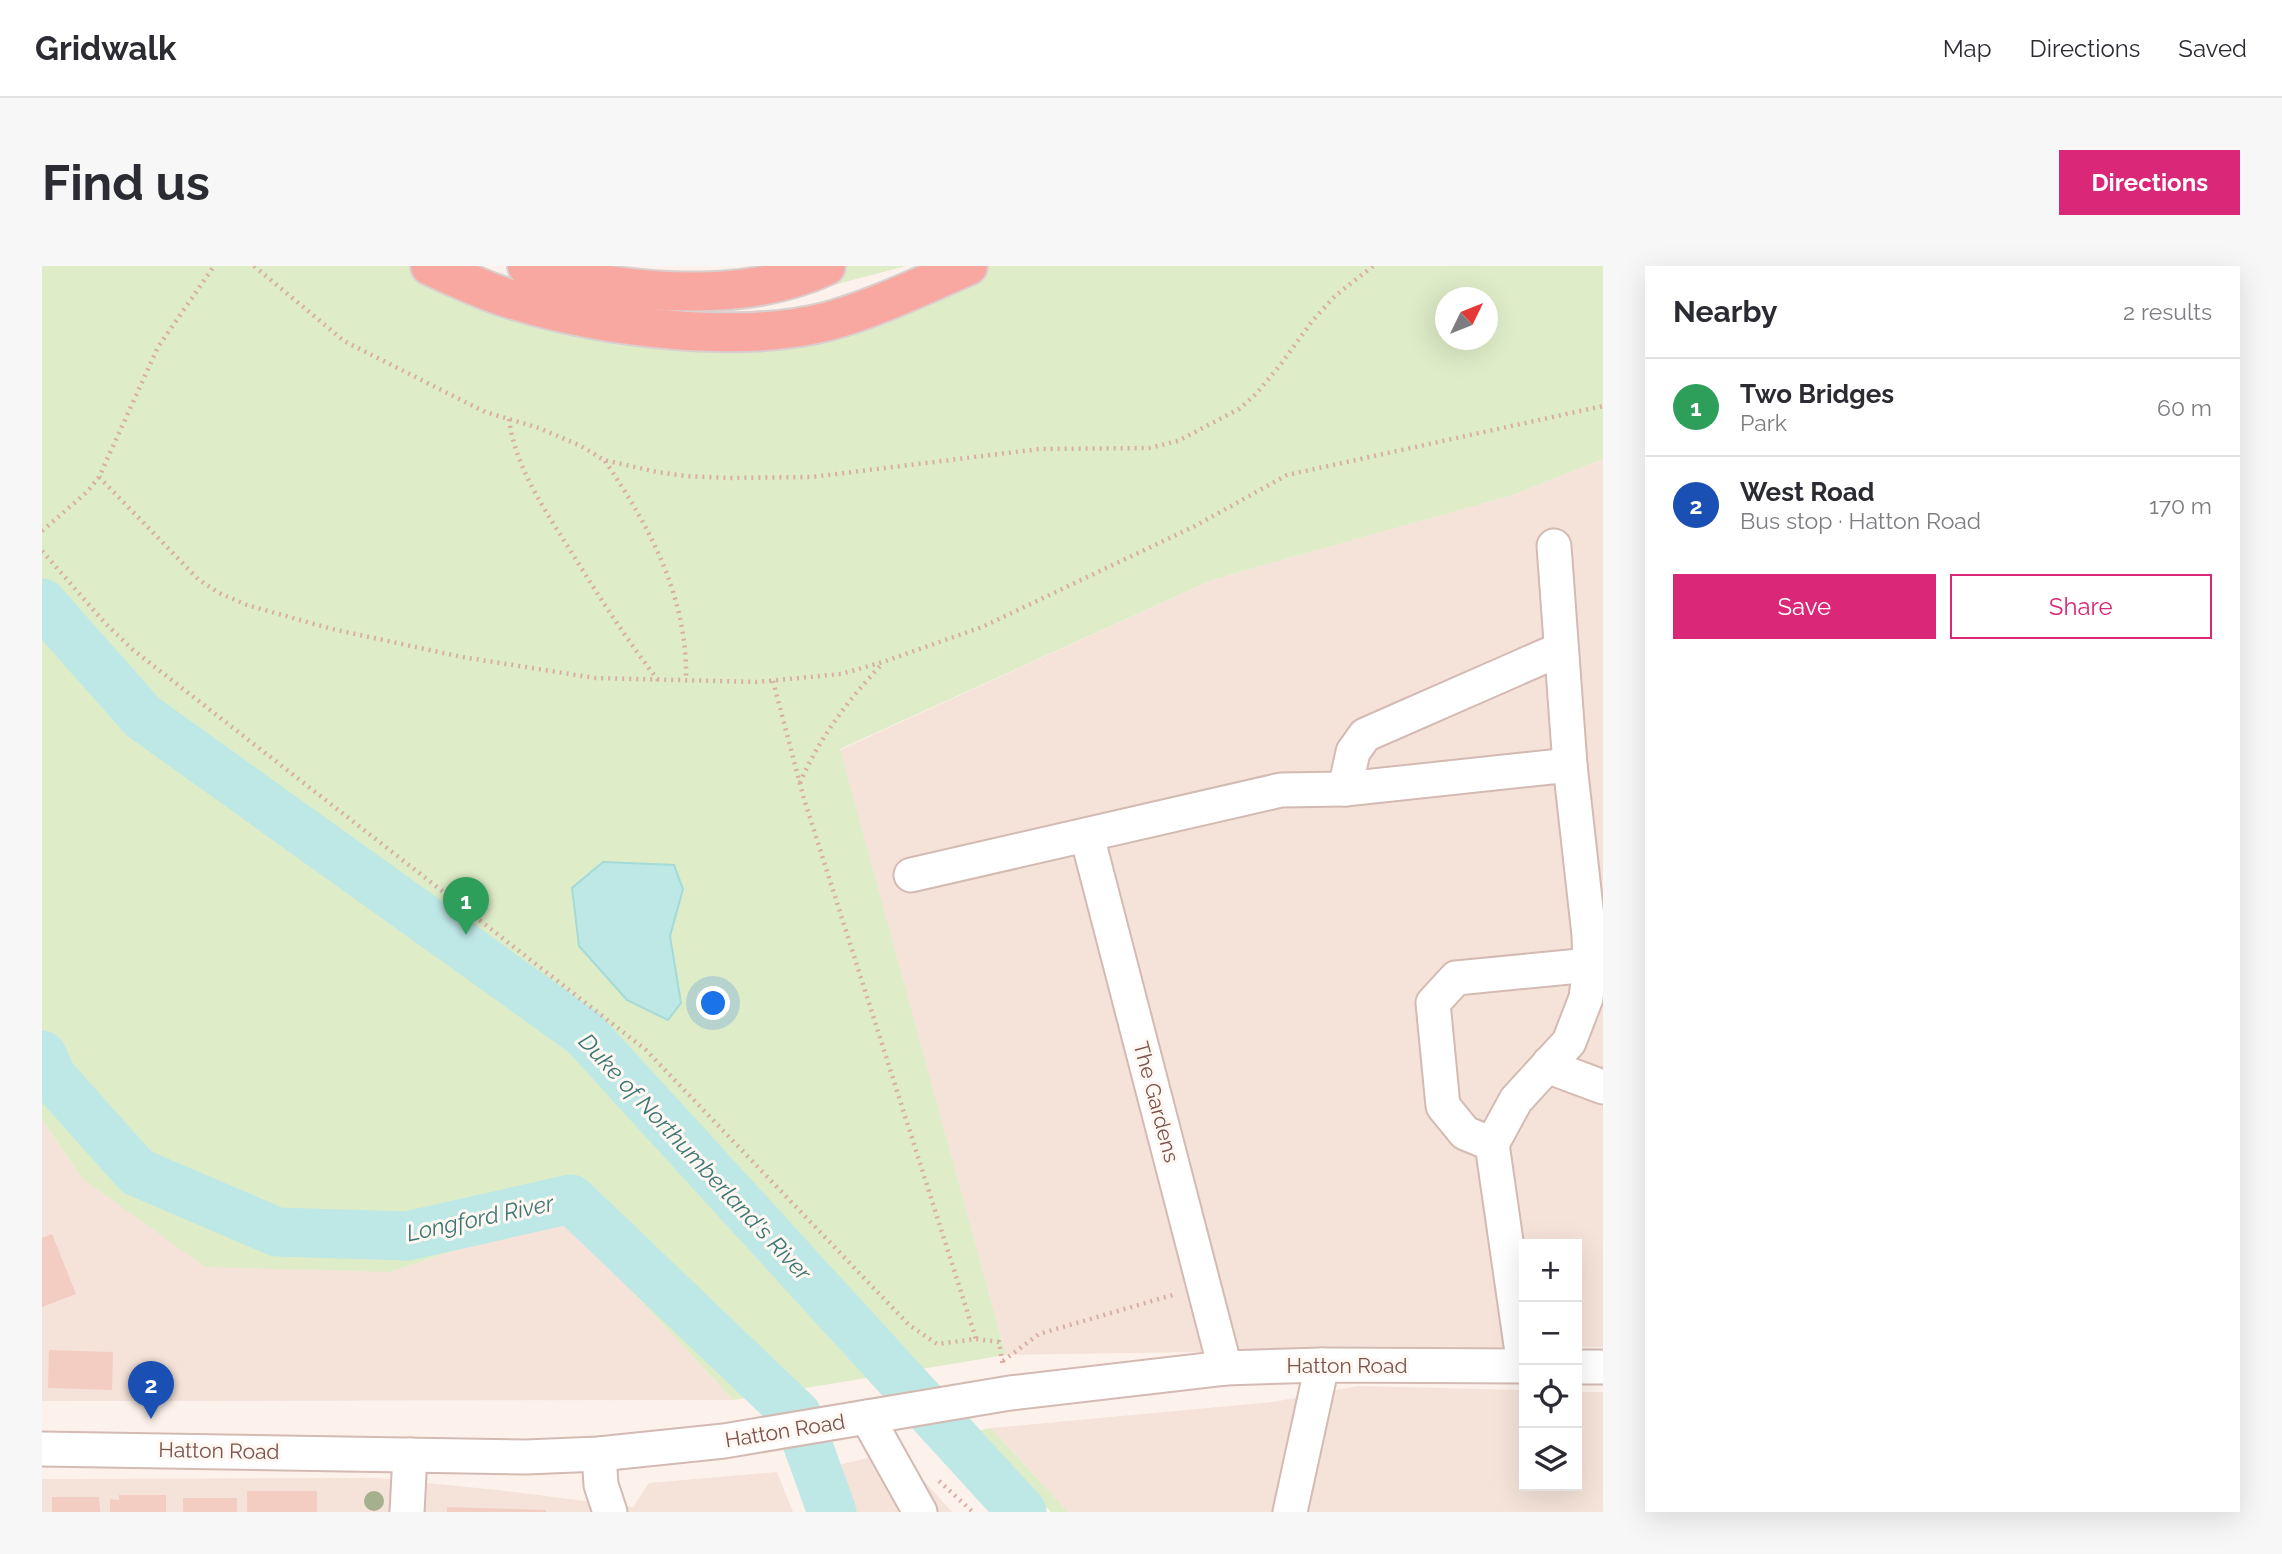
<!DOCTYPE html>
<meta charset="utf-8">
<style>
body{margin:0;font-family:Raleway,sans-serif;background:#f7f7f7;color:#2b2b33}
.controls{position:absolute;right:21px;bottom:21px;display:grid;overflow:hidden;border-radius:0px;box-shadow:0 7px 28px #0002}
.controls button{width:63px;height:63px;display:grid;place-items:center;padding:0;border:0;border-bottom:2px solid #e1e1e2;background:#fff;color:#2b2b33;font:35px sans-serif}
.compass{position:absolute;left:1393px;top:21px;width:63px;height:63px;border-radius:50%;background:#fff;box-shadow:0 7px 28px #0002;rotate:47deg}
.you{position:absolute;left:672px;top:738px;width:24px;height:24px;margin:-18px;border:5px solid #fff;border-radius:50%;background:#1a73e8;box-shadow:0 0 0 10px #1a73e833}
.badge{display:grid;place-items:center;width:46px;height:46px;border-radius:50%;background:#db2777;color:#fff;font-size:23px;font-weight:700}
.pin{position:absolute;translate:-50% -58px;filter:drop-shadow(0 2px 4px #0008)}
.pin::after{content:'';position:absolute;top:37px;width:24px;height:21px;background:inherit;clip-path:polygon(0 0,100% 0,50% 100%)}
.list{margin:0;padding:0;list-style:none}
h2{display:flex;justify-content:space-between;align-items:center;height:91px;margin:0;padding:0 28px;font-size:30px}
h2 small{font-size:23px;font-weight:400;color:#7c7c81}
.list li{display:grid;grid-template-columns:46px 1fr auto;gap:21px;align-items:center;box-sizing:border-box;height:98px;padding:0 28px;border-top:2px solid #e1e1e2}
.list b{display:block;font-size:26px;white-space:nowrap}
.list p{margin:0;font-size:23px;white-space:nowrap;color:#7c7c81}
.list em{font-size:23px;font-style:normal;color:#7c7c81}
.actions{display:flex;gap:14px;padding:21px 28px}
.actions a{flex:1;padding:16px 0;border:2px solid #db2777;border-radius:0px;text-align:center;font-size:24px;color:#db2777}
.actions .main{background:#db2777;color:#fff}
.icon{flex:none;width:38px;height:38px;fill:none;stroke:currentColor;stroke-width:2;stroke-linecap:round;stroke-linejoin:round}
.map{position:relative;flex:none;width:1561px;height:1246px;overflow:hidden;border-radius:0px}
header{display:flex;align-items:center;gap:42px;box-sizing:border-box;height:98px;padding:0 35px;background:#fff;border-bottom:2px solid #e1e1e2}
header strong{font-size:33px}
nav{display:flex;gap:38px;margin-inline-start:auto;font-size:24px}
.intro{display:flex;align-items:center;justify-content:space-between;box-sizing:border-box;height:168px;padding:0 42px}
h1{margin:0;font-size:49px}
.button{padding:18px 32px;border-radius:0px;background:#db2777;color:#fff;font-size:24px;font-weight:700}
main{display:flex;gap:42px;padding:0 42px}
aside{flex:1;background:#fff;border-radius:0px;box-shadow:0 7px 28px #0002}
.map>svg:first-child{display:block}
.residential{fill:#f5e3d9}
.green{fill:#deecc8;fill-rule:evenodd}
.water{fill:#bee8e6;stroke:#a4dad8;stroke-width:2}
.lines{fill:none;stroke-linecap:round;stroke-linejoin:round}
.river{stroke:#bee8e6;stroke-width:49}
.building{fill:#f3ccc2}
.minor-casing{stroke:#d3bab2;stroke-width:37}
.highway-casing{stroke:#dacfcd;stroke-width:42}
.path{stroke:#d9aea4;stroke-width:4.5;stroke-dasharray:2 5;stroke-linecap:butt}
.minor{stroke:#fff;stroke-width:33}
.highway{stroke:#f8a7a1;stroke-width:38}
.tree{fill:#a5b08e}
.labels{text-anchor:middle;stroke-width:6;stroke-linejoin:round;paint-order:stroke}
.street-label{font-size:21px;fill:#7a534c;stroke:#fff7f2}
.water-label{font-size:23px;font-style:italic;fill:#3c7775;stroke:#fff7f2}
</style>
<header>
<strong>Gridwalk</strong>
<nav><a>Map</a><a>Directions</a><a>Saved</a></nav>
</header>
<div class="intro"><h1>Find us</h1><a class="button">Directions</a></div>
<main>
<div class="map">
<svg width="1561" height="1246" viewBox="0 0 1561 1246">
<rect width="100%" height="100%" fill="#fdf2eb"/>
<g class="residential">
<path d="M1561,193V1081H1535V978H1482V1081L964,1089L798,484L1170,314L1471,229Z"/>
<path d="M0,854L41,913L349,1006L518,948L691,1134L0,1135Z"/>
<path d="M1316,1120L1482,1124V1220H1535V1126H1561V1246H1026L949,1162L1231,1136Z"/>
<path d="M855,1185L910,1246H812L796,1199Z"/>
<path d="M735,1206L751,1246H0V1213L335,1212L456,1224L591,1241L607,1217Z"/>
</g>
<g class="green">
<path d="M0,0H371L642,72L926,11L947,0H1561V193L1471,229L1170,314L798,483L964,1089L691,1134L518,948L349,1006L163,1001L41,913L0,854ZM1404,32H1446V74H1404Z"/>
<path d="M801,0H864L750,30Z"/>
<path d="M949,1162L1026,1246H1009L972,1207L924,1167Z"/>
</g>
<path class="water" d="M561,596L632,599L641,623L628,670L639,737L626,754L585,734L537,680L530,622Z"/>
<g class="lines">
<g class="river">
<path d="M0,337L101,451L542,767L980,1246"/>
<path d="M0,789L10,811L95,906L235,966L365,970L529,933L755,1149L790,1246"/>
</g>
</g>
<g class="building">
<path d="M10,968L34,1028L0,1041V972Z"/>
<path d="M7,1084L71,1086L70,1124L6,1122Z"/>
<rect x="205" y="1225" width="70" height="21"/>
<path d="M77,1229H124V1246H68V1233L77,1234Z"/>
<path d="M10,1231H57L58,1246H10Z"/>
<rect x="141" y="1232" width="54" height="14"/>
<path d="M405,1241L504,1244V1246H405Z"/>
</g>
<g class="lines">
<g class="minor-casing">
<g id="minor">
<path d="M1303,523L1311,486L1323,469L1519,383"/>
<path d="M1045,570L1183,1102"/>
<path d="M869,609L1239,524L1303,523L1528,499"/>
<path d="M1507,797L1518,805L1561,821"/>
<path d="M1450,878L1423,867L1401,840L1391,737L1414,712L1548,699"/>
<path d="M1482,1100L1450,878L1474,834L1527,776L1544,732L1548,699L1547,669L1528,499L1512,280"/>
<path d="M1535,1101H1561"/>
<path d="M825,1151L878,1246"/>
<path d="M0,1183L484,1191L557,1188L682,1175L968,1127L1183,1102L1280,1099L1482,1100"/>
<path d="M557,1188L559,1219L568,1246"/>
<path d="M365,1246L368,1189"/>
<path d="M1248,1246L1280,1099"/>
</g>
</g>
<g class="highway-casing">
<g id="highway">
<path d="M388,0C415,12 444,26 472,34C561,61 696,79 787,55C834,42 881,19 926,0"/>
<path d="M485,0C505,5 526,13 547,16C623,29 712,33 784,0"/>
</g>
</g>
<g class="path">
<path d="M212,0L302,75L443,146L497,162L539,180L562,194L615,206L643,210L687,212L770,211L997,183L1107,182L1136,175L1197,143L1214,128L1239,98L1271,54L1293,30L1331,0"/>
<path d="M467,153C473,201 503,244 528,284C556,329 584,373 616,414"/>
<path d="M563,195C608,261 646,332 644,414"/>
<path d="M57,211L156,313L177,327L205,339L290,363L420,391L553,412L715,416L799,408L841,396L940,361L1153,260L1245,209L1561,140"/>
<path d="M0,265L45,226L57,211L116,81L172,0"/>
<path d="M0,285L63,357L90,383L604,784L867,1059L895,1078L934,1073L957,1076L961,1100"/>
<path d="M731,415L762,533L934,1073"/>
<path d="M758,517C777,472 807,433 840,398"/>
<path d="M961,1095L997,1068L1134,1028"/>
<path d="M897,1215L931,1246"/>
</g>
<use href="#minor" class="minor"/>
<use href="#highway" class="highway"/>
</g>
<circle class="tree" cx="332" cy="1235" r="10"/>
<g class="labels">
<g class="street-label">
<text transform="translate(1114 836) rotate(75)" y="7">The Gardens</text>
<text x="1305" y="1107">Hatton Road</text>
<text transform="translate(743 1165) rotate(-9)" y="7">Hatton Road</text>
<text transform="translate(177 1185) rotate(1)" y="7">Hatton Road</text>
</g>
<g class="water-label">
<text transform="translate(653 891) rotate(47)" y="8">Duke of Northumberland's River</text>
<text transform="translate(438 952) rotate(-12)" y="8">Longford River</text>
</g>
</g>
</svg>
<div class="controls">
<button>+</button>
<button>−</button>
<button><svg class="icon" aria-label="locate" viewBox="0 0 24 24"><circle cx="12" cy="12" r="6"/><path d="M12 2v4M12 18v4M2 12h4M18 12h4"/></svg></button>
<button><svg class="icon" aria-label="layers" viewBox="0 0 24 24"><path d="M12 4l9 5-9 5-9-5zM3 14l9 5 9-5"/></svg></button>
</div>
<svg class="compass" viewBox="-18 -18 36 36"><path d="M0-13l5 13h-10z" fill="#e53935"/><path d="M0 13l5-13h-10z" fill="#7c7c81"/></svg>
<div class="you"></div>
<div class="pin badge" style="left:424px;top:669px;background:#2e9e5b">1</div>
<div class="pin badge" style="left:109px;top:1153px;background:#1a4fb4">2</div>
</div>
<aside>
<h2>Nearby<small>2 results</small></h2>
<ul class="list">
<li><span class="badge" style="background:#2e9e5b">1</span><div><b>Two Bridges</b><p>Park</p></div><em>60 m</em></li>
<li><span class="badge" style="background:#1a4fb4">2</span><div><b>West Road</b><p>Bus stop · Hatton Road</p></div><em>170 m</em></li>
</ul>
<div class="actions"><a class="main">Save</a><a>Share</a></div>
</aside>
</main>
